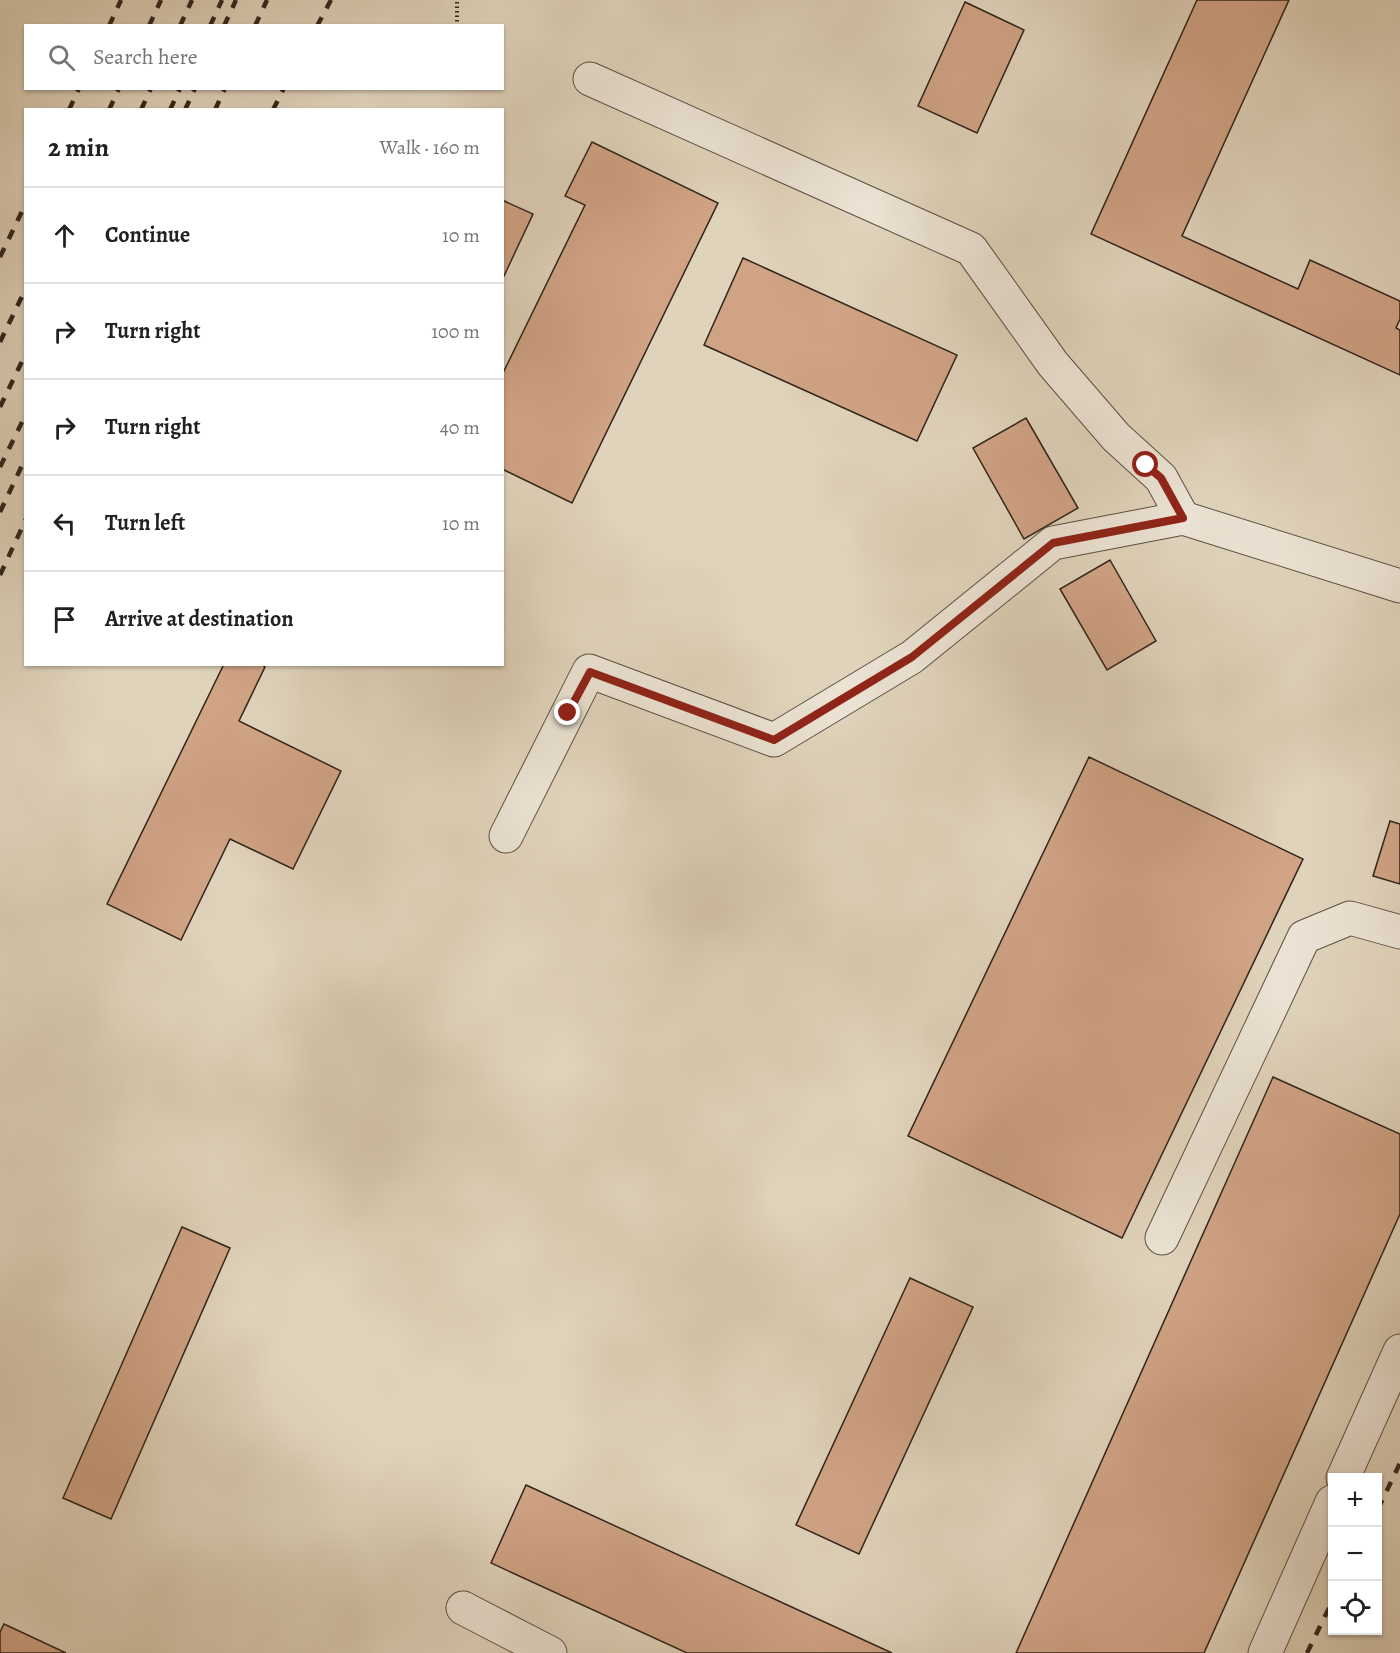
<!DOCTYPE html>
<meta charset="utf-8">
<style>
body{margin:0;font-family:Alegreya,serif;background:#f6f6f6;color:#202124}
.controls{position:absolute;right:18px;bottom:18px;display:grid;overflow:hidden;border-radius:0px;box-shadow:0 2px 4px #0004}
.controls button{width:54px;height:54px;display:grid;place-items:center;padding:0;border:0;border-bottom:2px solid #e0e0e0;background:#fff;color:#202124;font:30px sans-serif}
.stop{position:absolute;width:18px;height:18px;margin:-14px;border:4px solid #8f2418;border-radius:50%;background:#fff}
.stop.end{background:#8f2418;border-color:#fff;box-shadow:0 2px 6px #0008}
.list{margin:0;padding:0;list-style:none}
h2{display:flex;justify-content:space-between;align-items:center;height:78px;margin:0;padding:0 24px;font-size:26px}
h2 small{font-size:20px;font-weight:400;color:#757577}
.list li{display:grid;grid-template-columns:39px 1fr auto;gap:18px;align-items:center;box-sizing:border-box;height:96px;padding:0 24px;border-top:2px solid #e0e0e0}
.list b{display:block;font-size:22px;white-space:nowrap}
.list em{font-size:20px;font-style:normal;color:#757577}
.icon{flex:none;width:33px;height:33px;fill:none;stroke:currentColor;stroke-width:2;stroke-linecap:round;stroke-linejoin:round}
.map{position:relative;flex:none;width:1400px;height:1653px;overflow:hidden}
.search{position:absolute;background:#fff;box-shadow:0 2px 4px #0004;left:24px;top:24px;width:480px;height:66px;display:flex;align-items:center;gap:15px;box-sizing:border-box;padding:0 21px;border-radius:0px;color:#757577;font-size:22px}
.panel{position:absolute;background:#fff;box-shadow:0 2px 4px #0004;left:24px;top:108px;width:480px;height:558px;border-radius:0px}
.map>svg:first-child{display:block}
.building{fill:#d0a385;stroke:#30241a;stroke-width:1.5}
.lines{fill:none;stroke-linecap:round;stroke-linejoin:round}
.minor-casing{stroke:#5c5042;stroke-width:35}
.path{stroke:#30241a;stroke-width:4;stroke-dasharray:1.5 3;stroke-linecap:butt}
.minor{stroke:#ebe2d3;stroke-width:33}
.rail{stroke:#30241a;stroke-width:4.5;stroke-dasharray:10 10;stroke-linecap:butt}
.route{stroke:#8f2418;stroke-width:8}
</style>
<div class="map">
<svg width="1400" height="1653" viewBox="0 0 1400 1653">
<rect width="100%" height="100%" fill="#e0d3bb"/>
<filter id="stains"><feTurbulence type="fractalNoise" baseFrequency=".00333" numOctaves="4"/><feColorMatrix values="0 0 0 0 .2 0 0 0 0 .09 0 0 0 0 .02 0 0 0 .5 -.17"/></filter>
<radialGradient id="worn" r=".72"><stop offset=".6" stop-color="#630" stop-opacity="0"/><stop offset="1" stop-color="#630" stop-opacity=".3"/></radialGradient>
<g class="building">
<path d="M1197,0H1289L1182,236L1298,289L1310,260L1400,301V319L1396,328L1400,330V375L1091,234Z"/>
<path d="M965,2L1024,30L977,133L918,106Z"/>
<path d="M592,142L718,203L572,503L502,469V375L585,205L565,196Z"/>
<path d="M502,200L533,214L504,276L502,275Z"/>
<path d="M743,258L957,355L917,441L704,345Z"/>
<path d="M1026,418L1078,508L1024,539L973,448Z"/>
<path d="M1110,560L1156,641L1107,670L1060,589Z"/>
<path d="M224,664H261L265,667L239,721L341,771L293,869L230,839L181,940L107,904Z"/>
<path d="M1089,757L1303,859L1122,1238L908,1136Z"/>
<path d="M1390,821L1400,824V884L1373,876Z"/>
<path d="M1273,1077L1400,1134V1214L1204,1653H1016Z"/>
<path d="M182,1227L230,1248L111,1519L63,1498Z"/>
<path d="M910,1278L973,1307L859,1554L796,1525Z"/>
<path d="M526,1485L892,1653H687L491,1563Z"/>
<path d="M4,1624L66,1653H0V1632Z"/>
</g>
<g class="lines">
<g class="minor-casing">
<g id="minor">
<path d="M590,79L971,249L1053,364L1116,437L1161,478L1183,518"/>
<path d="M506,836L589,671L774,740L912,657L1053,543L1183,518L1400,586"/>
<path d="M1162,1238L1304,937L1350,918L1400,932"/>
<path d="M1343,1478L1400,1351"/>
<path d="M463,1608L550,1653"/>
<path d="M1265,1653L1332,1502"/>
</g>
</g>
<path class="path" d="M457,26V0"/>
<use href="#minor" class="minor"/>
<g class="rail">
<path d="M109,26L121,0"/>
<path d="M149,26L161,0"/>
<path d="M180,26L192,0"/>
<path d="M210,26L222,0"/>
<path d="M224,26L236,0"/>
<path d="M255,26L267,0"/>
<path d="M317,26L331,0"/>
<path d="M69,110L79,88"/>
<path d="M109,110L119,88"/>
<path d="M141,110L151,88"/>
<path d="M170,110L180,88"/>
<path d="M185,110L195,88"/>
<path d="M215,110L225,88"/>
<path d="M273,110L284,88"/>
<path d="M0,257L26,203"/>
<path d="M0,342L26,288"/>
<path d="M0,407L26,353"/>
<path d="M0,467L26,414"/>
<path d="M0,512L26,457"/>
<path d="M0,575L26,519"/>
<path d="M1378,1509L1400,1463"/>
<path d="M1307,1653L1332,1602"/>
</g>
</g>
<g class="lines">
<path class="route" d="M568,713L590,672L774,740L912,657L1053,543L1183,518L1161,478L1146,465"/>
</g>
<rect width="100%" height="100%" filter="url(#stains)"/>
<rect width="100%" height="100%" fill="url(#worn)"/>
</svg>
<div class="controls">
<button>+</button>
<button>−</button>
<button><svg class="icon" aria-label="locate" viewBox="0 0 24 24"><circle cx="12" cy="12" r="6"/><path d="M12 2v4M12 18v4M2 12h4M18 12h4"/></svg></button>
</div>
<div class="stop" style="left:1146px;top:465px"></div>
<div class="stop end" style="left:568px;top:713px"></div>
<div class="search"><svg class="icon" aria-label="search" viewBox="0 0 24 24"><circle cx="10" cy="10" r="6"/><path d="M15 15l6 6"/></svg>Search here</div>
<section class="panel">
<h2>2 min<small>Walk · 160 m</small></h2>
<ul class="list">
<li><svg class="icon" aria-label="ahead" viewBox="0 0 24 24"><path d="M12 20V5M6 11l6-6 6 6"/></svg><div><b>Continue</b></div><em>10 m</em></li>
<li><svg class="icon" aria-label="right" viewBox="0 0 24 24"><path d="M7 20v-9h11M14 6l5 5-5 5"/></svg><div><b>Turn right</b></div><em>100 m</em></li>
<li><svg class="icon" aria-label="right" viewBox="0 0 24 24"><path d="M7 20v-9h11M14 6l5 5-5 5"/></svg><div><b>Turn right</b></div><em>40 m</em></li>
<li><svg class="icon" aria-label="left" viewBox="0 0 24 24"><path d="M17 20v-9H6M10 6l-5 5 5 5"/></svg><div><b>Turn left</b></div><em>10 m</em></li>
<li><svg class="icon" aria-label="arrive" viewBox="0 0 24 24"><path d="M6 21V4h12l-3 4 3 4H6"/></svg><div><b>Arrive at destination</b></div></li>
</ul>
</section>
</div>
